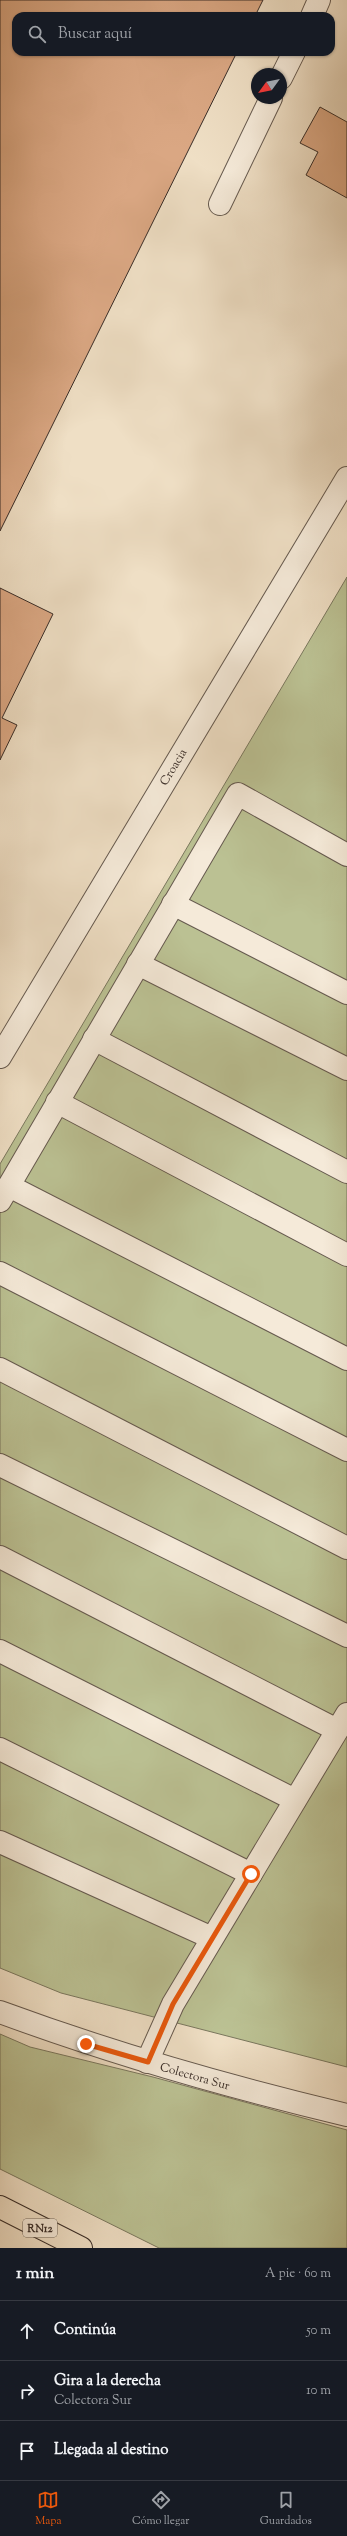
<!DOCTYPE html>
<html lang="es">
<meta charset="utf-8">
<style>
body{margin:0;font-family:"Sorts Mill Goudy",serif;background:#242831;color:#f1f3f6}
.compass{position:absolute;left:251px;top:68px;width:36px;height:36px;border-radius:50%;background:#171b24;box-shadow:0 1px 3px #0004;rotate:237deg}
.stop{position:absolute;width:12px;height:12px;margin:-9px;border:3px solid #ea580c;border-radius:50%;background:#fff}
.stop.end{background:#ea580c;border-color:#fff;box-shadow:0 1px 4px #0008}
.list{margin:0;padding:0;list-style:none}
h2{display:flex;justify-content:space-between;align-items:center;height:52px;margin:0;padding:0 16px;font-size:17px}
h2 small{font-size:13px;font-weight:400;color:#9ea1a6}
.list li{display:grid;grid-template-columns:26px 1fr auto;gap:12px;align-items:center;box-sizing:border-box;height:60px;padding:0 16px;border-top:1px solid #363941}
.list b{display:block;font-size:15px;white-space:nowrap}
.list p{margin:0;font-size:13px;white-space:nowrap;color:#9ea1a6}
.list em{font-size:13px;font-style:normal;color:#9ea1a6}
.icon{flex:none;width:22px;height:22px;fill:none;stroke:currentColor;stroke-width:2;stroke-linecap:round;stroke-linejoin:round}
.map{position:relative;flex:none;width:347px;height:2248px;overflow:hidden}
.search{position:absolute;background:#171b24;box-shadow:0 1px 3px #0004;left:12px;right:12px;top:12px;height:44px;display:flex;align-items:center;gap:10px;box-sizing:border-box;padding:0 14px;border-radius:12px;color:#9ea1a6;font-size:15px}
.sheet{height:232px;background:#171b24}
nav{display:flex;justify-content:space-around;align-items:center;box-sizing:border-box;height:56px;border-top:1px solid #363941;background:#171b24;font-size:11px;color:#9ea1a6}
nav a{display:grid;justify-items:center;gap:2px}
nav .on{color:#ea580c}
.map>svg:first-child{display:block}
.green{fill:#bbc193;stroke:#7a775e}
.building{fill:#daa783;stroke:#392d28}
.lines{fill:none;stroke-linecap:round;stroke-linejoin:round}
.minor-casing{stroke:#665a4f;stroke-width:24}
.highway-casing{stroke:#392d28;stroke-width:24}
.minor{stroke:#f5ead9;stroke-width:22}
.highway{stroke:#efdfc5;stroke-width:22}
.route{stroke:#ea580c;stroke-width:5}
.labels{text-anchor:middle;stroke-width:3;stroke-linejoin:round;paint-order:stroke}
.shield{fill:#f5ead9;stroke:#71665d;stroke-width:1}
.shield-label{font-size:11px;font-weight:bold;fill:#392d28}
.street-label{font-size:12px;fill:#392d28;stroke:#f5ead9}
</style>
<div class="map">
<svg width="347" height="2248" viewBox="0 0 347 2248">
<rect width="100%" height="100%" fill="#efdfc5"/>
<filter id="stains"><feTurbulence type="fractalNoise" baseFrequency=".005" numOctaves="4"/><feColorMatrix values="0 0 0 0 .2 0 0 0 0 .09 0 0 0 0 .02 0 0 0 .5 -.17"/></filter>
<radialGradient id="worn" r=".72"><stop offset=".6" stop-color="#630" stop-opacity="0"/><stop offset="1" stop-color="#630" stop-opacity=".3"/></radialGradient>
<g class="green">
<path d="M347,577V2067L61,1993L0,1968V1164Z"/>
<path d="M0,2034L30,2047L153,2077L347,2130V2248H159L0,2169Z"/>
</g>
<g class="building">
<path d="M0,0H263L255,16H16V52H237L0,531Z"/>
<path d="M320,107L347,122V198L306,175L318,152L300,143Z"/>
<path d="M0,588L53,614L2,718L17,725L0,760Z"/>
</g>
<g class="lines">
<g class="minor-casing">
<g id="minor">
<path d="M312,16L319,0"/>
<path d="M281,78L294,52"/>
<path d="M220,204L271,98"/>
<path d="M173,904L347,993"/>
<path d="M138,964L347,1069"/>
<path d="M94,1039L347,1172"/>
<path d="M0,1057L347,478"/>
<path d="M57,1102L347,1255"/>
<path d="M9,1186L347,1359"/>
<path d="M0,1201L238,794L347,855"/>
<path d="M0,1273L347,1450"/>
<path d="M0,1369L347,1548"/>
<path d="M0,1465L347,1636"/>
<path d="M0,1557L337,1730"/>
<path d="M0,1651L295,1800"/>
<path d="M0,1749L251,1874"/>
<path d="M0,1842L212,1938"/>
<path d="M0,2012C114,2054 229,2087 347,2115"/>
<path d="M147,2062L173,2004L347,1714"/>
</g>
</g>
<g class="highway-casing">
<path id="highway" d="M0,2207L81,2248"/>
</g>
<use href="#minor" class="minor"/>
<use href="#highway" class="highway"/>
</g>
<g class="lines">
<path class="route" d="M86,2044L148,2062L173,2004L251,1874"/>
</g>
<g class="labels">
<rect class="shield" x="23" y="2219" width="34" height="18" rx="3"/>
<g class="shield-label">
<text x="40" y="2232">RN12</text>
</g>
<g class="street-label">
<text transform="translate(173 767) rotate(-59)" y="4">Croacia</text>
<text transform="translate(195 2076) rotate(16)" y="4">Colectora Sur</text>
</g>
</g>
<rect width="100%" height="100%" filter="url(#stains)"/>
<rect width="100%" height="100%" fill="url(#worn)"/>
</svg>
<svg class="compass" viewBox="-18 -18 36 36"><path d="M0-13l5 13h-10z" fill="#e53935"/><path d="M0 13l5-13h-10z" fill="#9ea1a6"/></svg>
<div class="stop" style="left:251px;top:1874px"></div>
<div class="stop end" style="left:86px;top:2044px"></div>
<div class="search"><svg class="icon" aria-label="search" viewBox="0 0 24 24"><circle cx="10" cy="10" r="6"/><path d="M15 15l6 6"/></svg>Buscar aquí</div>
</div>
<section class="sheet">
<h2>1 min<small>A pie · 60 m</small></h2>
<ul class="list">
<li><svg class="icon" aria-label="ahead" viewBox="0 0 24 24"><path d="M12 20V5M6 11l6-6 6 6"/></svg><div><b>Continúa</b></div><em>50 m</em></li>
<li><svg class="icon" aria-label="right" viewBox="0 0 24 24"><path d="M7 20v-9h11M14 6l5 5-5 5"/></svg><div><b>Gira a la derecha</b><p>Colectora Sur</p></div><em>10 m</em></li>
<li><svg class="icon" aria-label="arrive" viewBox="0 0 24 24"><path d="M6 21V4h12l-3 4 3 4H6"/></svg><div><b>Llegada al destino</b></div></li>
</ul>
</section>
<nav>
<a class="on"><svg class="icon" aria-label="map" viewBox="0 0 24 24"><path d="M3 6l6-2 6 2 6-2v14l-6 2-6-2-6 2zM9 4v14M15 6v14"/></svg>Mapa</a>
<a><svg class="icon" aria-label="directions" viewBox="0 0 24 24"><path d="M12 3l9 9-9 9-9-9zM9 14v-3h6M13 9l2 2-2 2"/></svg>Cómo llegar</a>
<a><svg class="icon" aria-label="saved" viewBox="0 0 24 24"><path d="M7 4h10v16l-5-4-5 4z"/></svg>Guardados</a>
</nav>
